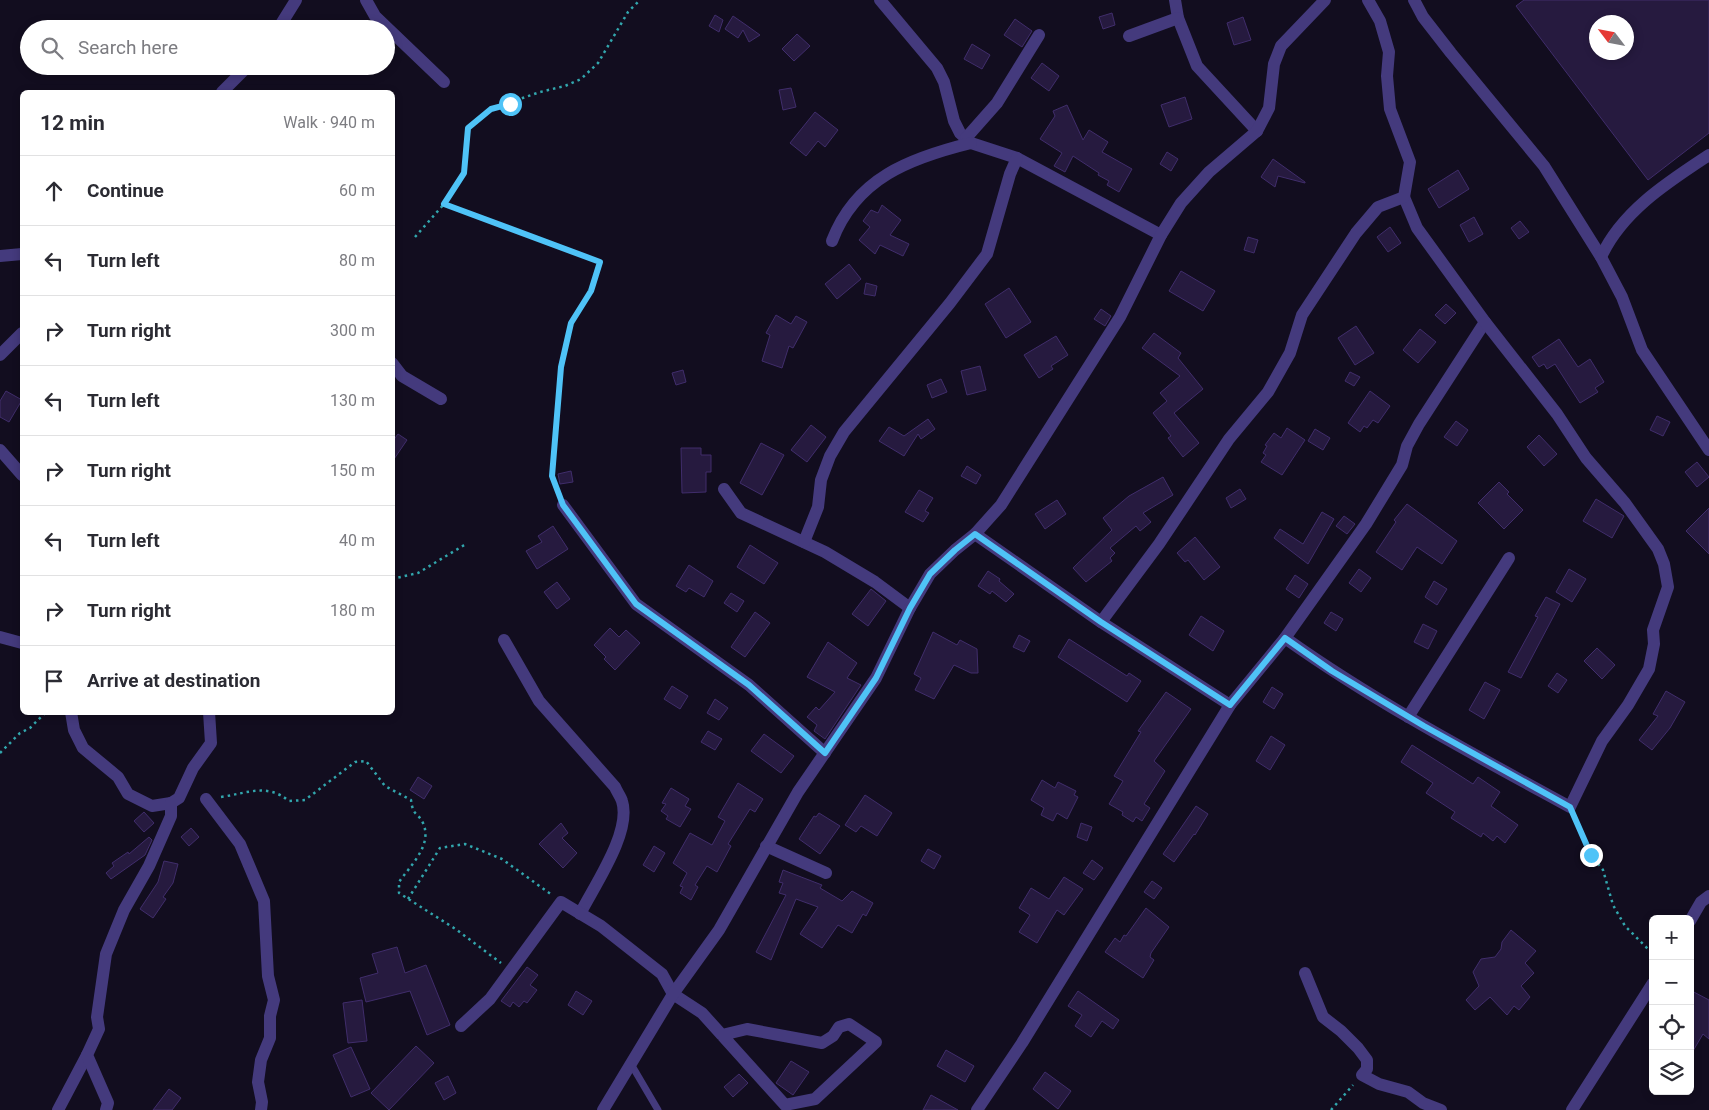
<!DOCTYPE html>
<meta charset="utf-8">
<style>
body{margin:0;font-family:Roboto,sans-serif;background:#f2f2f3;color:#2b2b33}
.controls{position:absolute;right:15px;bottom:15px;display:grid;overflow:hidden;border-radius:8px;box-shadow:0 2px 8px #0003}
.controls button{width:45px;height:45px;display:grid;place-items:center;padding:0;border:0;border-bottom:1px solid #e1e1e2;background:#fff;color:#2b2b33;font:25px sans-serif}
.compass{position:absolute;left:1589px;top:15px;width:45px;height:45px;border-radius:50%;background:#fff;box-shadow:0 2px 8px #0003;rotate:302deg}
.stop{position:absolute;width:15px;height:15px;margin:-11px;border:4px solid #4fc3f7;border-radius:50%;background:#fff}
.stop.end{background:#4fc3f7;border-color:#fff;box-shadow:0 1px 5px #0008}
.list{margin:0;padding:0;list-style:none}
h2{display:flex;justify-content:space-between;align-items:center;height:65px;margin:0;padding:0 20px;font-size:21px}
h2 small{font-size:16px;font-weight:400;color:#7c7c81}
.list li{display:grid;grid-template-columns:32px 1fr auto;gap:15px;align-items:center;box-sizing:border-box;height:70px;padding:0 20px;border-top:1px solid #e1e1e2}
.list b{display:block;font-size:19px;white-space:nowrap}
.list em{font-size:16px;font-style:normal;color:#7c7c81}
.icon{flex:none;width:28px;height:28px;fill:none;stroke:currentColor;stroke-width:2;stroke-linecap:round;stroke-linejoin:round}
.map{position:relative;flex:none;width:1709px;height:1110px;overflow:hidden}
.search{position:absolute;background:#fff;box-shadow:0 2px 8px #0003;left:20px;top:20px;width:375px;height:55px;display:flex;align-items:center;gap:12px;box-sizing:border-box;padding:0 18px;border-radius:28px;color:#7c7c81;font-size:19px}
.panel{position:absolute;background:#fff;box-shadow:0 2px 8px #0003;left:20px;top:90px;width:375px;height:625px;border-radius:8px}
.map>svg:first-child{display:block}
.building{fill:#261a3f;stroke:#402d6b;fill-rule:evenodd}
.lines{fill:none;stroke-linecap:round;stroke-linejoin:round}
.path{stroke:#32a6ad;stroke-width:2.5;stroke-dasharray:2.5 4;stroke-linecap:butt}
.service{stroke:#443a7d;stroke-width:7}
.minor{stroke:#443a7d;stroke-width:12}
.route{stroke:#4fc3f7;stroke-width:6}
</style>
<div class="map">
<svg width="1709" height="1110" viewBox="0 0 1709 1110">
<rect width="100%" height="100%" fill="#120d1f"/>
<g class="building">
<path d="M1524,0H1709V133L1648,180L1516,6ZM1596,22H1626V52H1596Z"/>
<path d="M1112,13L1115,25L1103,29L1099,17Z"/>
<path d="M715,15L723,20L719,32L709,26Z"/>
<path d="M733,16L746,25L760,35L749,42L743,30L738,38L725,29Z"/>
<path d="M1243,17L1251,40L1234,45L1227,23Z"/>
<path d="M1015,19L1032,31L1022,47L1004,35Z"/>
<path d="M797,34L810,46L794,61L782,49Z"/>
<path d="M972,44L990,55L982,69L964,59Z"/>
<path d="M1042,63L1059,76L1049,91L1031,78Z"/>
<path d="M791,88L796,107L783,110L779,90Z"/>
<path d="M1185,97L1192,119L1169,127L1161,105Z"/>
<path d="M1067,105L1083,140L1089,130L1108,142L1102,152L1132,169L1119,192L1107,185L1109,181L1098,175L1099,173L1073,156L1065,172L1054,166L1062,153L1040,139L1055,116L1053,111Z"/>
<path d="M815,112L838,130L825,147L818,141L806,156L790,143Z"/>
<path d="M1167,152L1178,159L1171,171L1160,164Z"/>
<path d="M1273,159L1305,182V183L1278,176L1275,187L1261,177Z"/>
<path d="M1458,170L1469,189L1439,208L1428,189Z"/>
<path d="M882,205L901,220L890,235L909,244L903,256L880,245L875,254L859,240L870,227L863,221L871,210L878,213Z"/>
<path d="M1474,217L1483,234L1469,242L1460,225Z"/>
<path d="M1520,221L1529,232L1519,239L1511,228Z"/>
<path d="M1390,227L1401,243L1388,252L1377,237Z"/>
<path d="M1248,237L1258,240L1254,253L1244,250Z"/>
<path d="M849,264L861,279L837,299L825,284Z"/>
<path d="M1181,271L1215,291L1203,311L1169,291Z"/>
<path d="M866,283L877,286L875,296L864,294Z"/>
<path d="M1009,288L1031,322L1006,338L985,304Z"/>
<path d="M1446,304L1456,313L1445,324L1435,315Z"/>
<path d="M1101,309L1111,316L1105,326L1094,319Z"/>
<path d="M776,315L791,324L796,316L807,322L793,348L789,346L782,368L762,361L770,335L766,333Z"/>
<path d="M1356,326L1374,353L1355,365L1338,338Z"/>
<path d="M1420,329L1436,342L1418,363L1403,350Z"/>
<path d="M1154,333L1181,353L1178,358L1203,389L1174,413L1199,443L1183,457L1168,438L1171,436L1153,413L1167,401L1160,393L1180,376L1142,348Z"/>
<path d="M1056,336L1068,355L1051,366L1053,369L1039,378L1024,355Z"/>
<path d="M1559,339L1578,367L1590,359L1604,382L1595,388L1598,392L1580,403L1555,364L1547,369L1544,364L1539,367L1532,357Z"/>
<path d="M980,366L986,390L967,395L961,371Z"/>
<path d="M683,370L686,382L676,385L672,373Z"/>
<path d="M1350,372L1360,377L1354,386L1345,381Z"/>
<path d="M941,379L947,392L932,398L927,385Z"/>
<path d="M6,391L22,400L9,422L0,417V401Z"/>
<path d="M1370,391L1390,406L1378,423L1373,420L1367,428L1364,426L1360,432L1348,423Z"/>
<path d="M1657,416L1670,422L1663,436L1650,430Z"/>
<path d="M928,419L935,429L921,439L918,434L904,456L879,441L889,427L904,436Z"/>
<path d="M1456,421L1468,430L1457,446L1444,437Z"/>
<path d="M811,425L826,437L807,462L791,450Z"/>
<path d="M1287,428L1305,440L1282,475L1261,462L1266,455L1263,453L1267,446L1265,445L1274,433L1281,438Z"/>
<path d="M1315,429L1330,438L1323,450L1308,441Z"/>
<path d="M398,434L407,440L392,462V442Z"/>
<path d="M1539,435L1557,454L1544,466L1527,447Z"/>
<path d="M761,443L784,455L762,495L740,483Z"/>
<path d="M681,448H701V455H711V472H706V492L682,493Z"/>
<path d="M1697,462L1709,477L1697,487L1685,472Z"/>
<path d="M967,466L981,475L976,484L961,476Z"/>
<path d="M571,471L573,482L560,484L558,474Z"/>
<path d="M1163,477L1173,495L1143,513L1151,522L1140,531L1136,526L1110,548L1115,553L1110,558L1112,561L1086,582L1073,568L1112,530L1103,518L1129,496Z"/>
<path d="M1499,482L1509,492L1507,494L1523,510L1504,529L1478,503Z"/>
<path d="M1240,489L1246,499L1231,508L1226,498Z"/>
<path d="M919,490L933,498L925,511L929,513L923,522L905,512Z"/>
<path d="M1596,499L1624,516L1612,538L1583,521Z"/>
<path d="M1057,500L1066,514L1045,529L1035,514Z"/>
<path d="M1407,504L1457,541L1442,564L1417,547L1402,570L1376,552L1396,522L1394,520Z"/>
<path d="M1709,508V554L1686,531Z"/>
<path d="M1322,512L1334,519L1308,564L1274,538L1280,529L1303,544Z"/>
<path d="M1344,516L1355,524L1347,534L1336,526Z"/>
<path d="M553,526L568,549L537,569L526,551L542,542L538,536Z"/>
<path d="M1195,537L1220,567L1204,580L1188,560L1185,562L1177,553Z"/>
<path d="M750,545L778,563L764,584L737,567Z"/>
<path d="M689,565L713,581L704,597L689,588L686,592L676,586Z"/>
<path d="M1359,569L1371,578L1361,592L1349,583Z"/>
<path d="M1569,569L1586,579L1572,602L1556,592Z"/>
<path d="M988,571L1000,579L999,581L1014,594L1006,602L992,591L990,594L978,586Z"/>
<path d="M1295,575L1308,584L1299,598L1286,589Z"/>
<path d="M1434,581L1447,589L1437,605L1425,597Z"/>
<path d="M557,582L570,599L557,609L544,592Z"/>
<path d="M871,589L886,601L868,626L852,614Z"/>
<path d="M731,593L744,601L737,612L724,603Z"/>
<path d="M1546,597L1560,604L1521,678L1508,672L1538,617L1535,616Z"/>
<path d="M755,612L770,623L745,657L731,647Z"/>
<path d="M1331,612L1343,619L1336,631L1324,623Z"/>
<path d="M1201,616L1224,631L1213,651L1189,635Z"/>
<path d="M1423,624L1437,631L1428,649L1414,642Z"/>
<path d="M610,628L619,637L626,630L640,643L615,670L604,659L606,657L594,645Z"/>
<path d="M933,632L957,645L960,640L977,649L978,673H971L954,665L934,699L915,690L921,678L914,674Z"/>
<path d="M1019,635L1030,641L1024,652L1013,647Z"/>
<path d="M1069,639L1127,676L1129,673L1141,681L1127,702L1058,657Z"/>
<path d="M828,642L857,663L847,678L861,685L825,739L814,731L817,725L807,717L816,707L819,710L835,692L807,677Z"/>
<path d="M1597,648L1615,665L1602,679L1584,661Z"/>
<path d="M1557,673L1567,680L1558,693L1548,686Z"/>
<path d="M1485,682L1500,690L1484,719L1469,710Z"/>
<path d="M672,686L688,696L680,709L664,699Z"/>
<path d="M1272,687L1283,694L1274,709L1263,702Z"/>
<path d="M1666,691L1685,702L1670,728L1652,750L1639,740L1658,716L1653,714Z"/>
<path d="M1166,692L1191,709L1154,761L1165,771L1144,804L1150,808L1142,821L1136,817L1133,822L1122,815L1123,812L1109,804L1123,781L1114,776L1141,732L1138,731Z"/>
<path d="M715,699L728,708L719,720L707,713Z"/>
<path d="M708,731L722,739L715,750L701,742Z"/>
<path d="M764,734L794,756L781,773L751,751Z"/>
<path d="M1271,736L1285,745L1270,770L1256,761Z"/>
<path d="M1412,745L1473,784L1478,777L1500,792L1491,806L1518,825L1505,843L1497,836L1493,841L1483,833L1481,837L1451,818L1455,812L1426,793L1433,783L1401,762Z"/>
<path d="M418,777L432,786L424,799L410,790Z"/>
<path d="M1042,780L1055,788L1058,782L1076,791L1074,795L1078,797L1067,819L1057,813L1053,821L1041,815L1044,808L1031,800Z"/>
<path d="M738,783L763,799L755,812L750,809L728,844L731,846L717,872L707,866L695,885L698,887L691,900L680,893L683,887L680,886L687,873L673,863L690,833L712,845L725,821L718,817Z"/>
<path d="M671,788L689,799L685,806L691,809L680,827L666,819L668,816L661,811L666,804L662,803Z"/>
<path d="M865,795L892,813L877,836L861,826L856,832L845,825Z"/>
<path d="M1196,806L1208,814L1195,835L1194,834L1174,862L1163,854Z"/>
<path d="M144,812L154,823L144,832L134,821Z"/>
<path d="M819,813L840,826L820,854L799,839L814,816L816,817Z"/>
<path d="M561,823L568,833L562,838L577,853L563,868L539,844Z"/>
<path d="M1081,823L1092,827L1087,841L1077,837Z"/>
<path d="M191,828L199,837L189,846L181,837Z"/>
<path d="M149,837L152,840L145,855L111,879L106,873L114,866L112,863L128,852L129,854Z"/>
<path d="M654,846L665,853L654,872L643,865Z"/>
<path d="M928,849L941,856L934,869L921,861Z"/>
<path d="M1092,860L1103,868L1094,880L1083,873Z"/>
<path d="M164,861L178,864L173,883L163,897L166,899L153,918L140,909L158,882Z"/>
<path d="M783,870L822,885L820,888L842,901L852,891L873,903L866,916L863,914L852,933L838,925L822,948L800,934L818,907L796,899L771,960L756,952L786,895L779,893L783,883L779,882Z"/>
<path d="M1064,877L1083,889L1064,915L1057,910L1037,943L1019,932L1030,915L1019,908L1031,888L1049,899Z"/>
<path d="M1152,881L1162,888L1154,899L1144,892Z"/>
<path d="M1146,908L1169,927L1151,953L1150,957L1154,960L1143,978L1105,952L1115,938L1120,942L1124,935L1126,936Z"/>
<path d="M1511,930L1536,951L1525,963L1534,973L1521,986L1530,997L1519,1010L1514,1006L1507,1015L1490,997L1475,1010L1466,1000L1479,986L1473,972L1481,959L1495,957L1501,949L1502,942Z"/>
<path d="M397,947L405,973L426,965L450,1025L427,1035L410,991L366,1002L360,978L378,973L372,954Z"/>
<path d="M527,967L538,975L530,985L537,990L527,1003L524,1001L519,1007L513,1002L510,1007L501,1001Z"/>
<path d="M1690,990L1709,1000V1039L1703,1034L1690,1056Z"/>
<path d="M576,991L592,1001L583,1015L568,1005Z"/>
<path d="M1078,991L1119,1020L1113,1029L1102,1021L1091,1037L1075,1026L1082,1015L1068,1006Z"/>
<path d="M362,1000L367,1041L348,1043L343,1003Z"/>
<path d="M416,1046L434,1063L389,1110L371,1093Z"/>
<path d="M351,1047L370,1089L351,1097L333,1055Z"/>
<path d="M946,1050L974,1066L965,1082L937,1066Z"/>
<path d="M791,1061L809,1072L793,1095L776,1083Z"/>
<path d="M1045,1072L1071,1091L1058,1109L1033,1089Z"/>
<path d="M739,1074L748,1083L733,1097L724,1087Z"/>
<path d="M448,1076L456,1093L444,1100L435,1083Z"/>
<path d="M169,1089L181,1098L172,1110H153Z"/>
<path d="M931,1095L958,1110H923Z"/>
</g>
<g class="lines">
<g class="path">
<path d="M444,204L600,262L591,291L571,323L561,367L552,476L559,494"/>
<path d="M415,237L444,204L464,173L468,128L491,109L540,92L565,86L581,79L598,63L628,12L640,0"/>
<path d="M392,579L418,573L466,544"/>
<path d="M0,753L20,733L30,728L46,712"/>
<path d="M221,797C248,793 267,783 289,801L305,800L355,762L366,761L385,786L411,800C413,817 418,812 423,823C433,845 410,866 399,882V893L457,930L501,963"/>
<path d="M1574,818L1591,855L1603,870L1613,905L1625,926L1653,954"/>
<path d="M408,899L440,848L465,844L502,859L552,895"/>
<path d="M1331,1110L1353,1085"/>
</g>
<path class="service" d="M631,1064L658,1110"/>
<g class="minor">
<path d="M366,0L375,16L444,82"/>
<path d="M880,0L937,68L944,82L954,121L960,133L971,143L1017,158L1161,235"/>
<path d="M1175,0L1178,18L1197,66L1257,131"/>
<path d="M1414,0L1423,17L1451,53L1544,166L1601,257L1622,297L1642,350L1709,450"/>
<path d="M278,29L296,0"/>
<path d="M1129,36L1178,18"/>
<path d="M222,92L248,66"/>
<path d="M966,138L997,103L1039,35"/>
<path d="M832,241C856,178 910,158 971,143"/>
<path d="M0,256L22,254"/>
<path d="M1601,257C1622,211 1668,182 1709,155"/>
<path d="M0,355L22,333"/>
<path d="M392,363L402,376L441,399"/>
<path d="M0,450L22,475"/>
<path d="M724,489L741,513L825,552L875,582L910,608"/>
<path d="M563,505L636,604L749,685L825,753"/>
<path d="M975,534L1101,622"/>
<path d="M804,542L818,507L821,480L830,456L844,432L950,303L987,254L1010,174L1017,158"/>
<path d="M0,637L22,643"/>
<path d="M1285,638L1366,524L1402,465L1407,446L1419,424L1485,322L1417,228L1404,197"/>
<path d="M504,640L539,701L615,787C617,792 621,797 622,801C632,832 594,886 580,914"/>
<path d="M1230,705L1101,622L1159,544L1229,439L1268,392L1290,353L1302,315L1356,233L1378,207L1404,197L1410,162L1390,109L1387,76L1389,52L1380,21L1368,0"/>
<path d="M71,712L74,730L83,748L118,777L128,794L152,806L171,803"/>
<path d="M1408,717L1509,558"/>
<path d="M206,799L240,844L264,901L268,976L274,1000L270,1016V1038L261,1060L258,1082L262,1102L261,1110"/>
<path d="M766,846L826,873"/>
<path d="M1690,921L1701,902L1709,896"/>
<path d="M1305,973L1323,1017L1341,1031L1358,1048L1367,1060V1069L1362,1075L1379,1084L1408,1092L1423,1103L1441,1110"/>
<path d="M461,1026L490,999L561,902L601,926L662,974L673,994L702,1013L785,1105L815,1099L876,1042L849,1024L839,1027L833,1036L822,1043L747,1029L722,1035"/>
<path d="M58,1110L87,1055"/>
<path d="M106,1110L108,1103L87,1055L99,1029L97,1017L106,954L124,910L149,866L171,816V803L179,798L193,768L211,743L209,712"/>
<path d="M603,1110L673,994L719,930L798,792L876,678L910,608L930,574L955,550L975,534L1001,505L1120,317L1161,235L1181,203L1209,172L1257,131L1269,108L1274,64L1281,46L1325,0"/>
<path d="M977,1110L1022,1043L1230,705L1285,638C1375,702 1473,754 1570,807L1602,741L1628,705L1649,669L1654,644L1653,630L1668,587L1664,564L1658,549L1625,503L1586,458L1557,414L1485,322"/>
<path d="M1572,1110L1653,983"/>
</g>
</g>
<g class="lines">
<path class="route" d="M510,104L491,109L468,128L464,173L444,204L600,262L591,291L571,323L561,367L552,476L563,505L636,604L749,685L825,753L876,678L910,608L930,574L955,550L975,534L1101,622L1230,705L1285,638L1332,671L1424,726L1570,807L1591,855"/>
</g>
</svg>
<div class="controls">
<button>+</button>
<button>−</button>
<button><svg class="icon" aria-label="locate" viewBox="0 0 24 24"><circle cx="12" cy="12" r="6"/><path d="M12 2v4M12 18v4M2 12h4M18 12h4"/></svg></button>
<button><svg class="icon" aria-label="layers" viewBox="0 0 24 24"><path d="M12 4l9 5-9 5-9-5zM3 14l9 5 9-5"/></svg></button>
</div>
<svg class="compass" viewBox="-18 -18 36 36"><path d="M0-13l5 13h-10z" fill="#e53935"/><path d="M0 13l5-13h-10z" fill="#7c7c81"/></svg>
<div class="stop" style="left:510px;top:104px"></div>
<div class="stop end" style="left:1591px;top:855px"></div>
<div class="search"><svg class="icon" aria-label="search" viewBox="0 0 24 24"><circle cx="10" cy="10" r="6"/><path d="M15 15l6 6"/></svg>Search here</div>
<section class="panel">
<h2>12 min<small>Walk · 940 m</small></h2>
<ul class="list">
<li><svg class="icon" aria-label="ahead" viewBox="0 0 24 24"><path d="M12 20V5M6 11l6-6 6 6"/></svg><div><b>Continue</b></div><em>60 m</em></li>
<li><svg class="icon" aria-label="left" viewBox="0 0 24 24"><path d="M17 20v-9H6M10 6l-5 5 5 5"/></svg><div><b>Turn left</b></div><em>80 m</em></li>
<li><svg class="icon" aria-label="right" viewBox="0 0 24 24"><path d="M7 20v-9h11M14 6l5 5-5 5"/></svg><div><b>Turn right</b></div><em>300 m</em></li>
<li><svg class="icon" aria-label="left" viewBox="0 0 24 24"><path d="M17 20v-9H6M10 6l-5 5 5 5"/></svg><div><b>Turn left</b></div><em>130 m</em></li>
<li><svg class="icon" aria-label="right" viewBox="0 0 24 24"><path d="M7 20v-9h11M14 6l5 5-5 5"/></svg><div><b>Turn right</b></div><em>150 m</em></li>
<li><svg class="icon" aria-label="left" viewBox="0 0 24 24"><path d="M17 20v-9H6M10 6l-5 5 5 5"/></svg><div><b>Turn left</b></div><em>40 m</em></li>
<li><svg class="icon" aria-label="right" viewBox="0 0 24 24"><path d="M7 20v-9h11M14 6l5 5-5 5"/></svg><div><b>Turn right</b></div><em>180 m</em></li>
<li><svg class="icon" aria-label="arrive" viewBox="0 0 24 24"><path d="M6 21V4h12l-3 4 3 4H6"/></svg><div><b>Arrive at destination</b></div></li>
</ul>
</section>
</div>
